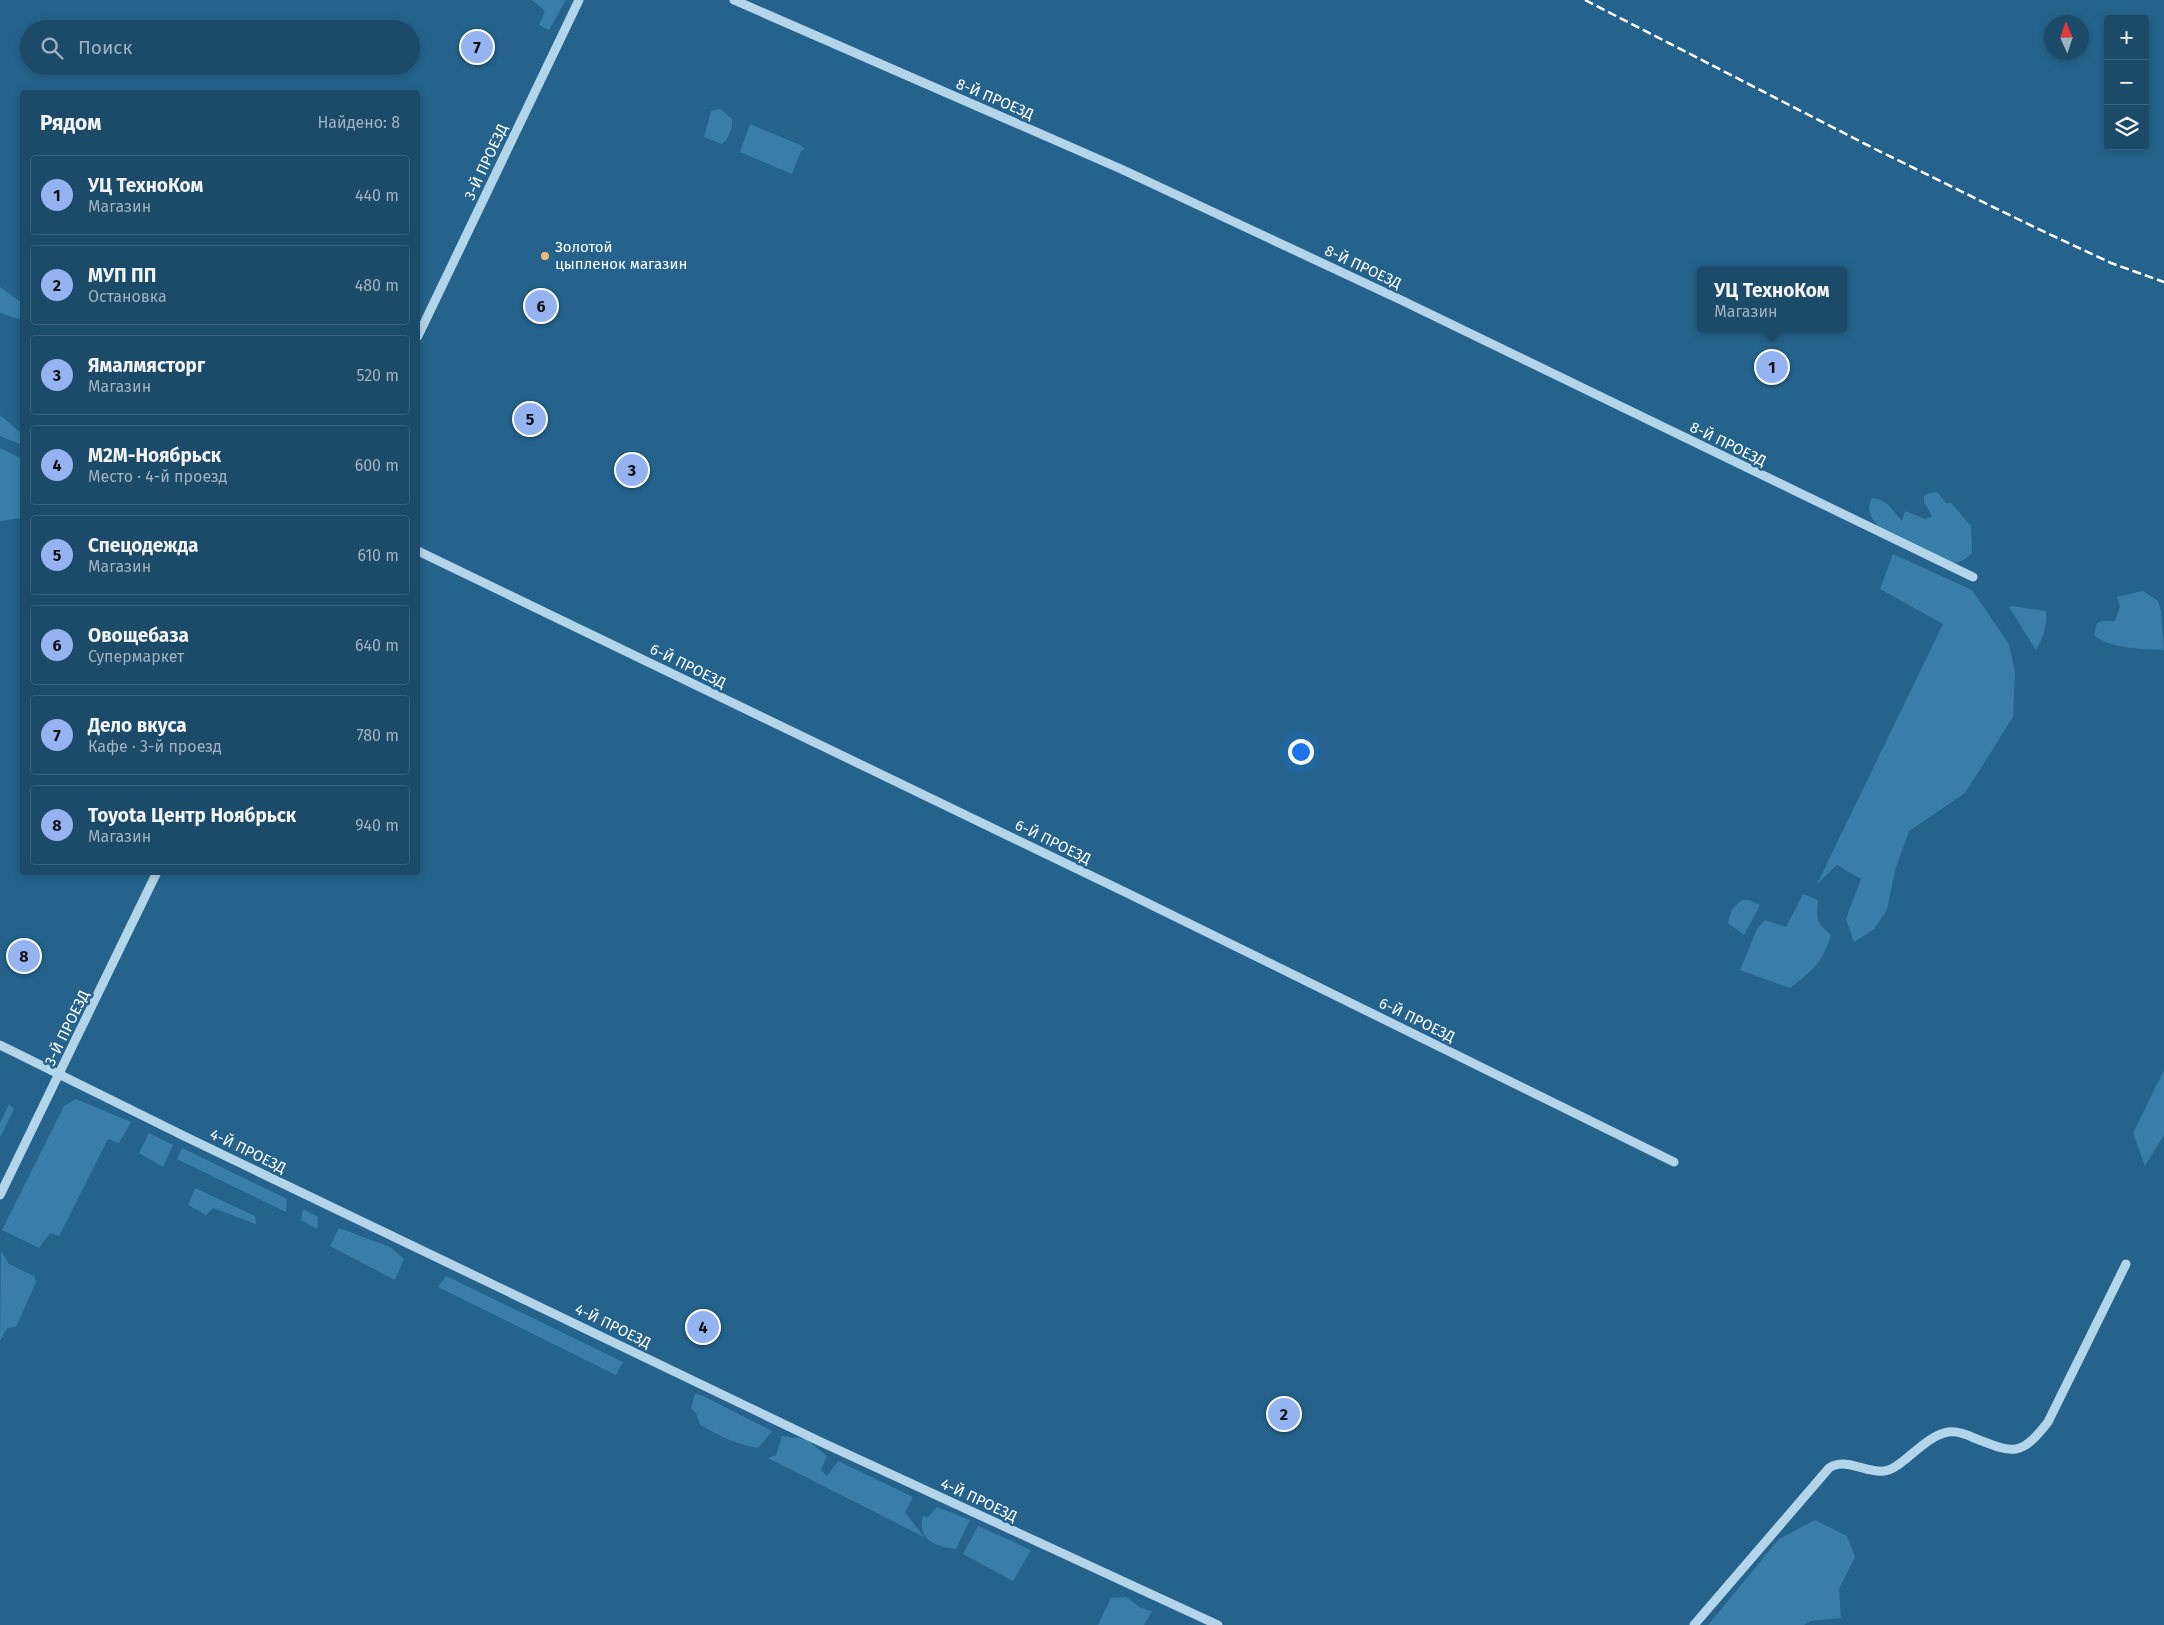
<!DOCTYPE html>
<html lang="ru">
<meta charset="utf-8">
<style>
body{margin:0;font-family:"Fira Sans",sans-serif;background:#25516f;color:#f1f3f6}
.controls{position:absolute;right:15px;top:15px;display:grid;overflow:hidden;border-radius:5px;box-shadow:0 2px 8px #0003}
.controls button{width:45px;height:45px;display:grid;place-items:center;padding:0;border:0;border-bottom:1px solid #3a627d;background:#1c4a69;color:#f1f3f6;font:25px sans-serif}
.compass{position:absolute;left:2044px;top:15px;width:45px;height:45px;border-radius:50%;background:#1c4a69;box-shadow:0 2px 8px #0003;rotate:357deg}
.you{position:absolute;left:1300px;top:751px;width:18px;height:18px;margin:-12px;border:4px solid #fff;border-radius:50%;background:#1a73e8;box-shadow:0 0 0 8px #1a73e833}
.badge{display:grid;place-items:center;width:32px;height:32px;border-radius:50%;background:#95b2f1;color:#111;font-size:16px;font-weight:700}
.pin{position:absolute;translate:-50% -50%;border:2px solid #fff;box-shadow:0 1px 5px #0006}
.popup{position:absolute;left:1697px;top:267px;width:150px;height:65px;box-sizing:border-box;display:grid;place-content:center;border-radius:5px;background:#1c4a69;filter:drop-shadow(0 1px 4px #0005);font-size:16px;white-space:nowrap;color:#a0b3c0}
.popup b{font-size:19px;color:#f1f3f6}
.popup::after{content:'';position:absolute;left:50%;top:100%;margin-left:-10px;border:10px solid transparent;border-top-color:#1c4a69}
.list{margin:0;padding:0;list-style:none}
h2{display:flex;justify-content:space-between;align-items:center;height:65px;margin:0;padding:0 20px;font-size:21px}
h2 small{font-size:16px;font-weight:400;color:#a0b3c0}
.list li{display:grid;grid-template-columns:32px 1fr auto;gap:15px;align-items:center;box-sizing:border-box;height:80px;margin:0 10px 10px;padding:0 10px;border:1px solid #3a627d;border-radius:5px}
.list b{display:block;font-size:19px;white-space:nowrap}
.list p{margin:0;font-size:16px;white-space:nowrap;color:#a0b3c0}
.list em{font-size:16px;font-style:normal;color:#a0b3c0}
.icon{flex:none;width:28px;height:28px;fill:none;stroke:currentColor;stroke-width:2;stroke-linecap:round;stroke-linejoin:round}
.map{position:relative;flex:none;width:2164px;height:1625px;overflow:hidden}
.search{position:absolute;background:#1c4a69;box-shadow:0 2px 8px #0003;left:20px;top:20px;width:400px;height:55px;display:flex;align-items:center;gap:12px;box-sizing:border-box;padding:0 18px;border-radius:28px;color:#a0b3c0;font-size:19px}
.panel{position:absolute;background:#1c4a69;box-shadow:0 2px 8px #0003;left:20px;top:90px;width:400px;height:785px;border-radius:5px}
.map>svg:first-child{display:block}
.green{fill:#397ea8}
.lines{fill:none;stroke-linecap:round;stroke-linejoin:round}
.minor{stroke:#b3d5ea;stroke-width:9}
.rail{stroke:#fff;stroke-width:2.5;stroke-dasharray:9 4;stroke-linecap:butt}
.poi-dot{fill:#f4bb78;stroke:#25638c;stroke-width:2}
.labels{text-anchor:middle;stroke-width:5;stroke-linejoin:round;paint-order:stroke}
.street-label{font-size:15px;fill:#fff;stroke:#25638c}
.poi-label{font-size:15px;fill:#fff;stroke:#25638c;text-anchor:start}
</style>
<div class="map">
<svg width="2164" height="1625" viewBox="0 0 2164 1625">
<rect width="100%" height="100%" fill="#25638c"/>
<g class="green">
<path d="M532,0H566L549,30L539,25L545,11Z"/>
<path d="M720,109L732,119C733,128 729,138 722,144L704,137L711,111Z"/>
<path d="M750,124L800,145L805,149L801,151L792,174L740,152Z"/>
<path d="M0,287L22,303V320L0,313Z"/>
<path d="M0,415L22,434V445L0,436Z"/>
<path d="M0,448L22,459V518L0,521Z"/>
<path d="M1937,492L1946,503H1951L1971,526L1972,553C1966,559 1961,563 1952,563C1943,562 1931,553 1923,549C1905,540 1857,526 1872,498C1887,499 1893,511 1902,521L1905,511L1925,519L1932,516L1924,502V496L1930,493Z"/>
<path d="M1893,554L1972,590L2009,644L2015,673L2013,717L1965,793L1909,831L1895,870L1887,910L1874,929L1854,942L1846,919L1861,879L1837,865L1817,884L1943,624L1880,589Z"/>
<path d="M2143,591L2158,601L2161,612L2164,650C2145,649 2109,649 2094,635L2097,623L2103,621H2115L2120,606L2117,597Z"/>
<path d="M2011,606L2046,611C2047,626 2044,637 2036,650L2009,607Z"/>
<path d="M1803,894L1818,900C1816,919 1816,922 1831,935C1822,964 1813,970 1790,988L1740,970L1757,929L1765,920L1786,927Z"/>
<path d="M1742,900H1749L1760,905L1744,935L1728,923L1732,909Z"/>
<path d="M2164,1070V1135L2145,1166L2133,1133Z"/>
<path d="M76,1099L131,1122L119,1143L108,1139L59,1236L50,1233L39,1248L2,1230L64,1106Z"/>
<path d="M9,1104L14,1109L0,1138V1123Z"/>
<path d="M149,1133L173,1145L163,1167L139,1153Z"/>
<path d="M182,1148L283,1197L287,1200L286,1212L177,1159Z"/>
<path d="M195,1188L255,1216L256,1224L213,1208L206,1215L188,1205Z"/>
<path d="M303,1209L318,1217L317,1229L301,1220Z"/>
<path d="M339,1228L390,1247L404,1259L395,1280L330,1246Z"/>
<path d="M1,1251L9,1264L34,1276L36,1282L16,1327L7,1328L0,1341Z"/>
<path d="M446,1276L623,1362L616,1375L438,1287Z"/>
<path d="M695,1394L701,1395L772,1431L758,1448C737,1445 719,1435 700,1425L696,1413L691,1409Z"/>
<path d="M782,1436L806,1439L827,1456L821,1470L827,1476L838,1461L913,1497L905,1512L924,1537L768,1458L776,1455Z"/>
<path d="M937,1507L970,1520L956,1549C936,1546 917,1541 923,1516L928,1517Z"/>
<path d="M1815,1520L1847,1536L1855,1557L1839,1589L1841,1618L1811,1621L1804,1625H1708L1779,1539Z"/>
<path d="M978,1526L1031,1550L1013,1581L963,1554Z"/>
<path d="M1126,1597L1141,1608L1152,1611L1144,1625H1098L1111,1598Z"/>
</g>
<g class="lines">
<g class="minor">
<path d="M734,0L1121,169L1401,300L1973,577"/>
<path d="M418,336L579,0"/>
<path d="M418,551L1127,893L1674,1162"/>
<path d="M0,1045L186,1137L821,1442L1218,1625"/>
<path d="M0,1195L157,872"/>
<path d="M1694,1625L1829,1468C1847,1457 1865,1473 1884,1471C1901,1470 1924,1436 1948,1432C1957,1431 1966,1434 1974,1438C2013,1453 2020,1458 2048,1422L2126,1264"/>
</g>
<path class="rail" d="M1585,0L1875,149L2034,227L2111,263L2164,282"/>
</g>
<circle class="poi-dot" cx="545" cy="256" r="5"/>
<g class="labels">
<g class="street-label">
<text transform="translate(995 99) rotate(23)" y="5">8-Й ПРОЕЗД</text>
<text transform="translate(486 162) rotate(-65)" y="5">3-Й ПРОЕЗД</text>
<text transform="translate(1363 267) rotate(25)" y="5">8-Й ПРОЕЗД</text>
<text transform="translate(1728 444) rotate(26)" y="5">8-Й ПРОЕЗД</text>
<text transform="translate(688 666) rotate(26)" y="5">6-Й ПРОЕЗД</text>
<text transform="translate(1053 842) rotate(26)" y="5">6-Й ПРОЕЗД</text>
<text transform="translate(1417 1020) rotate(26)" y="5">6-Й ПРОЕЗД</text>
<text transform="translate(67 1028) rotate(-64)" y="5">3-Й ПРОЕЗД</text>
<text transform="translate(248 1151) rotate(26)" y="5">4-Й ПРОЕЗД</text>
<text transform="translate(613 1326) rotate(26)" y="5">4-Й ПРОЕЗД</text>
<text transform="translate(979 1500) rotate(25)" y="5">4-Й ПРОЕЗД</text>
</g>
<g class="poi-label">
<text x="555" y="252">Золотой<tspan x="555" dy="17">цыпленок магазин</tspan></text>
</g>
</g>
</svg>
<div class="controls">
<button>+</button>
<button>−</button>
<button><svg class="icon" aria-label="layers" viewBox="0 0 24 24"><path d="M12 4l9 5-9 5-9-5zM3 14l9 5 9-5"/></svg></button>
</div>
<svg class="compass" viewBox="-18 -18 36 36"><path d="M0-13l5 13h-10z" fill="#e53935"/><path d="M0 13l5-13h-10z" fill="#a0b3c0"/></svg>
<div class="you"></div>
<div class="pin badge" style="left:1772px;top:367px">1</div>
<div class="popup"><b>УЦ ТехноКом</b>Магазин</div>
<div class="pin badge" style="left:1284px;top:1414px">2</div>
<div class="pin badge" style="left:632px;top:470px">3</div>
<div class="pin badge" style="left:703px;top:1327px">4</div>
<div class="pin badge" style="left:530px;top:419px">5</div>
<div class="pin badge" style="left:541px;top:306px">6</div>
<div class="pin badge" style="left:477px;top:47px">7</div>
<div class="pin badge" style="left:24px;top:956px">8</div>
<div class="search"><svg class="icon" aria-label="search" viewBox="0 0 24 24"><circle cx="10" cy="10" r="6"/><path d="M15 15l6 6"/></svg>Поиск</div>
<section class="panel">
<h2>Рядом<small>Найдено: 8</small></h2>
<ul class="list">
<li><span class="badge">1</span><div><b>УЦ ТехноКом</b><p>Магазин</p></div><em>440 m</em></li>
<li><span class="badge">2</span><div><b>МУП ПП</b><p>Остановка</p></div><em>480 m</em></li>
<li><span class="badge">3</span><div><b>Ямалмясторг</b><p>Магазин</p></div><em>520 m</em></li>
<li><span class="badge">4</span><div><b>М2М-Ноябрьск</b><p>Место · 4-й проезд</p></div><em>600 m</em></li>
<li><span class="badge">5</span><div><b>Спецодежда</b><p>Магазин</p></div><em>610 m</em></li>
<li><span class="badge">6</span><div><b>Овощебаза</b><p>Супермаркет</p></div><em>640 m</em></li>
<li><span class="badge">7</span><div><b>Дело вкуса</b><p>Кафе · 3-й проезд</p></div><em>780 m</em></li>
<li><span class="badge">8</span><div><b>Toyota Центр Ноябрьск</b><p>Магазин</p></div><em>940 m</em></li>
</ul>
</section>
</div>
